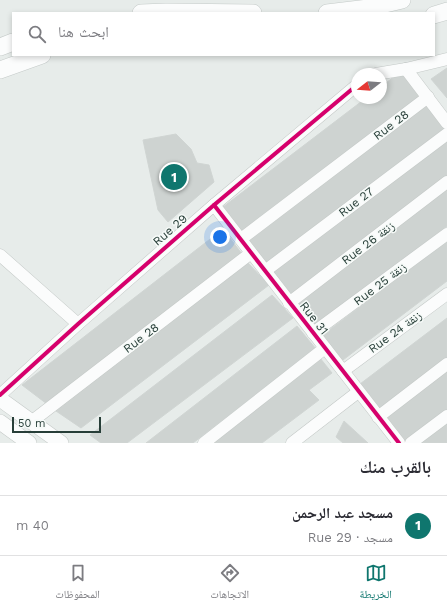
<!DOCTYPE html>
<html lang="ar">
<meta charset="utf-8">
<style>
body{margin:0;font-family:"Work Sans","Noto Naskh Arabic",sans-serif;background:#f2f2f3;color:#2b2b33;direction:rtl}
.compass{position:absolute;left:351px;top:68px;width:36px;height:36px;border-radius:50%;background:#fff;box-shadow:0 2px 6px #0003;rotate:253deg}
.scale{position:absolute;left:12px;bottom:10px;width:89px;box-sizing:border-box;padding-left:4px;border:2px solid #273e38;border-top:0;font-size:11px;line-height:14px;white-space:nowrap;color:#273e38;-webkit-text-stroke:3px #f6faf8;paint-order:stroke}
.you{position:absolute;left:220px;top:237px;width:14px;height:14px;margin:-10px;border:3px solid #fff;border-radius:50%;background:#1a73e8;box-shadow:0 0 0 6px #1a73e833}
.badge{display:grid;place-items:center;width:26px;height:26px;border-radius:50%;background:#0f766e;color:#fff;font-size:13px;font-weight:700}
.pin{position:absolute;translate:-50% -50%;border:2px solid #fff;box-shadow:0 1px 4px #0006}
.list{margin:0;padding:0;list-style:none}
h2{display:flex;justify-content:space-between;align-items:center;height:52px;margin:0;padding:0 16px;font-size:17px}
h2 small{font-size:13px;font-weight:400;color:#7c7c81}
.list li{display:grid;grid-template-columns:26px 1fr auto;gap:12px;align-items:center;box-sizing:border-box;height:60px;padding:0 16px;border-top:1px solid #e1e1e2}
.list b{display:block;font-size:15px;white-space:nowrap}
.list p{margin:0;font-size:13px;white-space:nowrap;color:#7c7c81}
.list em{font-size:13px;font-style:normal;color:#7c7c81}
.icon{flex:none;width:22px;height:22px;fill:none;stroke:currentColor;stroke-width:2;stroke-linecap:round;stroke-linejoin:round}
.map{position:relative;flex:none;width:447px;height:443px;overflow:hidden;direction:ltr}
.search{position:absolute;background:#fff;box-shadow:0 2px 6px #0003;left:12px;right:12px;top:12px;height:44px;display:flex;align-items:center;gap:10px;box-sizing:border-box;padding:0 14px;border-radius:0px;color:#7c7c81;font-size:15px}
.sheet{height:112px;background:#fff}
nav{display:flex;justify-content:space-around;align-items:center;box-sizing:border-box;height:56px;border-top:1px solid #e1e1e2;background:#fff;font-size:11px;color:#7c7c81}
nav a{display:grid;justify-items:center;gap:2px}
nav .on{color:#0f766e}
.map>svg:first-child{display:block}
.building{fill:#ced3d1;stroke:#d0d5d3}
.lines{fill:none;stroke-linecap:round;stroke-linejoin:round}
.minor-casing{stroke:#c4c9c7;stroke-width:13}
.tertiary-casing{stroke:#c4c9c7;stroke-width:16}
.secondary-casing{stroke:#c4cac8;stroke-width:18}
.minor{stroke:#fbfcfc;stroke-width:12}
.tertiary{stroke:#fbfcfc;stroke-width:15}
.secondary{stroke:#fbfcfc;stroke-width:17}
.cycleway-casing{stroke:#f6faf8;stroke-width:6}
.cycleway{stroke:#d6006c;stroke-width:4}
.labels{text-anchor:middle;stroke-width:3;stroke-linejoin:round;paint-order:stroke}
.street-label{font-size:12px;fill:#273e38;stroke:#f6faf8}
</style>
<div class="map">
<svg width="447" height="443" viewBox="0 0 447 443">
<rect width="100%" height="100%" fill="#e7ecea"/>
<g class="building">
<path d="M447,68V98L431,79Z"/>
<path d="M401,71L420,97L242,232L223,207L366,98H381V87Z"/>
<path d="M426,104L445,129L267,265L248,239Z"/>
<path d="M176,134L191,149L197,163L209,165L214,182L168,222L158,210L143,140Z"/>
<path d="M447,137V177L290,296L271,271Z"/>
<path d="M447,187V226L315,327L296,302Z"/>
<path d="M223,229L242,254L47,404L22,385Z"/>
<path d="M447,241V281L339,363L320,337Z"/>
<path d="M248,263L269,285L81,428L56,411Z"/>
<path d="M272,295L293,318L127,443H101L90,435Z"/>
<path d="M447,318V357L379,409L360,384Z"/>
<path d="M297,326L316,349L193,443H146Z"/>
<path d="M320,358L332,373L309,390L319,400L262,443H212Z"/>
<path d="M447,371V411L404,443L385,418Z"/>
<path d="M344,421L368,443H343L336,437Z"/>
<path d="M447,422V443H420Z"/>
</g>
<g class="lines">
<g class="minor-casing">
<g id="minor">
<path d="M406,69L447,123"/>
<path d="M376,74L406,69L447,59"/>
<path d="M214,205L399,443"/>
<path d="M241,239L428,97"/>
<path d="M0,255L78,324"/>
<path d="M265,271L447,134"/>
<path d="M289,303L447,182"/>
<path d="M313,333L447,234"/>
<path d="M343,371L447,294"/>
<path d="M0,395L78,324L214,205L357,85"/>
<path d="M378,417L447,364"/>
<path d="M31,422L251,253"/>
<path d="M204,443L325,348"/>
<path d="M292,443L358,392"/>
<path d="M411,443L447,416"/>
</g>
</g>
<g class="tertiary-casing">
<g id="tertiary">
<path d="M0,399L61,443"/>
<path d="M0,422L29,443"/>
</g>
</g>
<g class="secondary-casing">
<g id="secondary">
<path d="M141,13L166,12L253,13"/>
<path d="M327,13L368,8L402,0"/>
<path d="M434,15L447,11"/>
<path d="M0,47L13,42"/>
<path d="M0,70L42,55"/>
</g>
</g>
<use href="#minor" class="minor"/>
<use href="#tertiary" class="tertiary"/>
<use href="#secondary" class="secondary"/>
<g class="cycleway-casing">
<g id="cycleway">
<path d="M214,205L399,443"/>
<path d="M0,395L78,324L214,205L357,85"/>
</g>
</g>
<use href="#cycleway" class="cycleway"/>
</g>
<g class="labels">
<g class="street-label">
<text transform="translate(391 125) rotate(-37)" y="4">Rue 28</text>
<text transform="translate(356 202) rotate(-37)" y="4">Rue 27</text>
<text transform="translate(170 230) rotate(-41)" y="4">Rue 29</text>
<text transform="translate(368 243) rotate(-37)" y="4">Rue 26 زنقة</text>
<text transform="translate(380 284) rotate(-37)" y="4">Rue 25 زنقة</text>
<text transform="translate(314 318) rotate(52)" y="4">Rue 31</text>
<text transform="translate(395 332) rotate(-36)" y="4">Rue 24 زنقة</text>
<text transform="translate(141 338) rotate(-37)" y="4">Rue 28</text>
</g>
</g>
</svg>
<svg class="compass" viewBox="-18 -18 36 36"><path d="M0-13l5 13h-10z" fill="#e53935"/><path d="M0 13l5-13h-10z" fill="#7c7c81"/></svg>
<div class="scale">50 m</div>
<div class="you"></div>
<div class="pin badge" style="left:174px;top:177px">1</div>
<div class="search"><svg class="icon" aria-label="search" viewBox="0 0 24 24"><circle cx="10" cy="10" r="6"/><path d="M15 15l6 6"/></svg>ابحث هنا</div>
</div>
<section class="sheet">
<h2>بالقرب منك<small></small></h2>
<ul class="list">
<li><span class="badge">1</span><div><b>مسجد عبد الرحمن</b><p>مسجد · Rue 29</p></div><em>40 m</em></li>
</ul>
</section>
<nav>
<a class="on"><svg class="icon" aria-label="map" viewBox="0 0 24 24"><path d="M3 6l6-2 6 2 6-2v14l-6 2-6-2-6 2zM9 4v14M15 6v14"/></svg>الخريطة</a>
<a><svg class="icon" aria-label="directions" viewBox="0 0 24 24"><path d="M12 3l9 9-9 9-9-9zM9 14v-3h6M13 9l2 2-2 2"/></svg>الاتجاهات</a>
<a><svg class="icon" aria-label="saved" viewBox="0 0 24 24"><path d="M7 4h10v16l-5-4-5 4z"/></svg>المحفوظات</a>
</nav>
